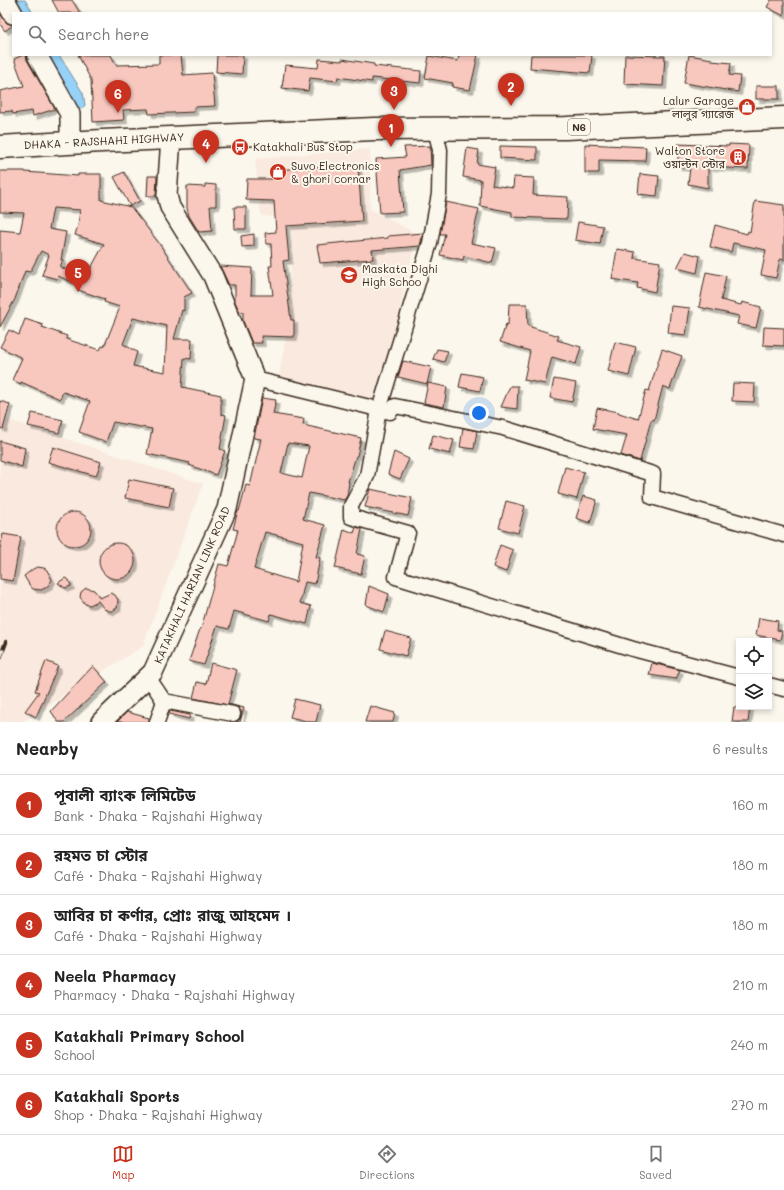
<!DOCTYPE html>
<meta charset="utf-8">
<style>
body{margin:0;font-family:Mali,"Noto Sans Bengali",sans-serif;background:#f2f2f2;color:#222}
.controls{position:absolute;right:12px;bottom:12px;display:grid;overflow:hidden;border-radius:0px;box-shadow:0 2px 6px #0003}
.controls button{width:36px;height:36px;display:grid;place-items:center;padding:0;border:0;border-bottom:1px solid #e0e0e0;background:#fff;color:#222;font:20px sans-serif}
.you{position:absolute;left:479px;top:413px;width:14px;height:14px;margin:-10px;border:3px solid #fff;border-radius:50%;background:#1a73e8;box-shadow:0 0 0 6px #1a73e833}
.badge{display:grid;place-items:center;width:26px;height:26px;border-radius:50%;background:#c8321e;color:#fff;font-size:13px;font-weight:700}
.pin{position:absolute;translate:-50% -33px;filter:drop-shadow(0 1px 2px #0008)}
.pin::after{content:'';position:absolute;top:21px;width:14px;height:12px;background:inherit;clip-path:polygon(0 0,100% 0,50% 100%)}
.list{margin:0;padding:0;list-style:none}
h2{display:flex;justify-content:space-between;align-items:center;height:52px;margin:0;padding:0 16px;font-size:17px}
h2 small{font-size:13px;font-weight:400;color:#767676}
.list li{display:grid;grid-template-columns:26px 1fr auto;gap:12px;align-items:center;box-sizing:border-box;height:60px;padding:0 16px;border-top:1px solid #e0e0e0}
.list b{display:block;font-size:15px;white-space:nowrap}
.list p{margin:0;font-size:13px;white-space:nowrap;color:#767676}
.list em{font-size:13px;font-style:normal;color:#767676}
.icon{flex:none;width:22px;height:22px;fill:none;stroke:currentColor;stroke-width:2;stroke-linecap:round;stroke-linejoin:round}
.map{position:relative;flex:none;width:784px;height:722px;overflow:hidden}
.search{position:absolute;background:#fff;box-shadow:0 2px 6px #0003;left:12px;right:12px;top:12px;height:44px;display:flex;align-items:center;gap:10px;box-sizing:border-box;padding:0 14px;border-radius:0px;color:#767676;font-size:15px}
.sheet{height:412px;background:#fff}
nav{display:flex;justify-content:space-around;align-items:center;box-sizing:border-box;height:56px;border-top:1px solid #e0e0e0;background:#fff;font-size:11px;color:#767676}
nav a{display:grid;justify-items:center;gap:2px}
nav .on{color:#c8321e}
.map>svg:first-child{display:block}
.built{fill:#fae9de}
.water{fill:#96d2f7;stroke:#728fa0}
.building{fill:#f8c8bf;stroke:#3b2a1e;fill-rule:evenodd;filter:url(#shadow)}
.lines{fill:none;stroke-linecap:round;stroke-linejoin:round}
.street-casing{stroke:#3b2a1e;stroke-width:17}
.secondary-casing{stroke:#3b2a1e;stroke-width:22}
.highway-casing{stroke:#3b2a1e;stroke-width:25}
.street{stroke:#fbf7ec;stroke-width:14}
.secondary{stroke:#fbf7ec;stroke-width:19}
.highway{stroke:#fbf7ec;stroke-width:22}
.rail-casing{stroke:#3b2a1e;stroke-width:4.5}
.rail{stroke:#fbf7ec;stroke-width:3;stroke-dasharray:9;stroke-linecap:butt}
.labels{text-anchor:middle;stroke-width:4;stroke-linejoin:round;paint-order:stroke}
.shield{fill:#fbf7ec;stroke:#75685c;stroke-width:1}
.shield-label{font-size:10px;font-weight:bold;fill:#3b2a1e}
.poi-label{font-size:11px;fill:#3b2a1e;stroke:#fbf7ec;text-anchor:start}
.street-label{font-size:11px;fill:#3b2a1e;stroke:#fbf7ec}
</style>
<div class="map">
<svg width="784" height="722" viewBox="0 0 784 722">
<defs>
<filter id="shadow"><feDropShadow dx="3.5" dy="3.5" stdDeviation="0" flood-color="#0004"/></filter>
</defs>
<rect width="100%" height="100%" fill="#fbf7ec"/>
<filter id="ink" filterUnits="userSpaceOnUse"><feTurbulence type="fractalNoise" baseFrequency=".025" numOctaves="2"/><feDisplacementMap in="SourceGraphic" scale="8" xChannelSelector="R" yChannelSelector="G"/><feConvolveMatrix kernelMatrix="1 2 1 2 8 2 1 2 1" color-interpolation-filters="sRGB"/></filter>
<g filter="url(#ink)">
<g class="built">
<path d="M370,149V209L417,234L378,402L279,377L289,317L292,220L261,215L255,159Z"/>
<path d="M0,417L203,484L143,646L22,722H0Z"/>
</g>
<g class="water">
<path d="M14,0H25L33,13H22Z"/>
<path d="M47,55H59L83,93L85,105L82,109L79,108L75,104Z"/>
</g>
<g class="building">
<path d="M52,0H72L80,13H59Z"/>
<path d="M771,0H784V16L767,7Z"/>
<path d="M0,13L7,23L13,25L5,31L0,24Z"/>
<path d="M23,55H26L27,60L55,109L33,116L32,111L13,114L12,111L0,112V91L24,86L14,59Z"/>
<path d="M78,55H111L116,65L159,64V55H181L183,75L212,73L215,106L194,107V112L149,114L148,109L123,110L124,120L93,122L91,80Z"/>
<path d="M217,55H243L242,74L216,72Z"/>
<path d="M459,55H478L470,90L452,87L453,83L425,78L429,56L458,61Z"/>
<path d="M531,55H592L590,73L530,68Z"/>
<path d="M625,55L665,56L663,86L624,84Z"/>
<path d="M689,55L712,59V61L731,63L729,75L740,76L738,92L684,83Z"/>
<path d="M319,59L342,61V59L374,64V66L421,71L420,83L372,78V82L338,77L337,81L310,78L308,91L282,88L285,65L318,68Z"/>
<rect x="756" y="86" width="23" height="13"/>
<path d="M585,144L646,147L645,161L599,160V173H585Z"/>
<path d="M678,144L729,146V144L749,145L748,169L708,167V188L688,184L690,168L678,167Z"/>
<path d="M430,146L431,165L400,170L403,212L380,213L376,159L406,157L404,147Z"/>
<path d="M500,146L537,147V160L500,158Z"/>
<path d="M467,148L479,150L477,164L495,167L492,185L513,188L514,177L534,178L533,195L568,197L567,219L512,217V212L480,206L481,180L463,177Z"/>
<path d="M358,165L362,221L286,226L289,260L283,261L291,320H294V337L261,336L262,343H252L243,321V312H240L235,302V285H229L220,266L252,268L251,295H273L269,266H272L271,244H266L265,233L276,232L274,201L246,200L247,179H272V170Z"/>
<path d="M0,171H25V172L78,176V174H101V200L131,207L158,242L192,293L184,297V311L182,310L174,339H192L191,359L184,358L182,387L221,395V414L226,415L220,449L225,451L216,475L189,465L190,463L147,454L152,429L113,422L106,442L79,432L90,401L63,392L60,399L21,382V384L12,380L22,358L0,347L9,330L19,335L25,319L43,325L42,327L67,336L66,339L100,350L102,346L104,347L120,307L104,302L105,299L78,290L79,285L58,276L57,279L42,275L49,255L41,251L30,272L25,271L15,299L0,327V230L20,232L24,213L0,212ZM53,208L80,210L78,225L75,235L104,244L91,268L81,265L78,274L60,267L63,260H61L66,232L49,229ZM133,318L167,326L165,372L133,366L137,352L123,344Z"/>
<path d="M124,172L140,201L130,206L114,177Z"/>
<path d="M640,174L659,176L657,196L638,194Z"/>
<path d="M148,176H157L156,196H147Z"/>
<path d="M205,184L216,185V206H210L212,231L199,232L189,216L187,208V186L205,187Z"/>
<path d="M755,201L784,205V260L780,259L776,278L761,275L766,250L733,243L731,252L710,247L715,225L747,234L748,231L750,232Z"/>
<path d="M446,202L479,209L471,243L496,248L492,263L464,256L463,260L440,255L445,234H440Z"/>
<path d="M234,207H246V229H235Z"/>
<path d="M578,222L603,226L600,244L575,240Z"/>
<path d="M423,233L420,246L372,250L373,259L320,263L317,245L388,238V236Z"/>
<path d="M254,234V246L242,247L241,236Z"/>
<path d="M617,249L635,252L634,258L660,262L655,292L637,288L638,283L612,279Z"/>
<path d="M685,252L700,256L697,273L677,268Z"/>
<path d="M706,272L726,276L721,300L741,305L742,302L761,307L756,328L737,324L739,316L699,307Z"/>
<path d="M509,304H527L528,326L559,336L557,340L581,347L576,364L552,357L545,384L524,380L530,351L500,342L506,324L508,325Z"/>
<path d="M671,306L690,308L686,335L668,333Z"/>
<path d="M764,327L784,328V346L763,345Z"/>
<path d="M615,342L636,347L629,376L608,371Z"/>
<path d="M437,349L448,351L444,362L433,359Z"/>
<path d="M662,349L682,356L670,389L663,386L654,420H651L640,461L621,455L627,435L593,429L597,408L619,412V413L638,419L646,390L649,391Z"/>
<path d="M403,361L431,367L427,384L398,377Z"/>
<path d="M462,373L483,377L480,391L459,387Z"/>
<path d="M554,379L576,383L572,402L550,398Z"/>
<path d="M428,383L447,387L444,407L424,403Z"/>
<path d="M733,383L755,384L754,402L732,401Z"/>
<path d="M510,386H518L517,409L501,407Z"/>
<path d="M262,398L276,400L273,414L304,419L303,425L361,438L357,456H356L348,482H349L347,496L344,500L309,493L303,519L325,525L316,557L320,558L315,584L305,582L300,603L311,606L307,624L271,614L269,621L234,611L229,629L217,626L204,665L189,661L200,629H201L219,564L228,566L238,530L233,529L237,514L238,511H239L246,485L250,486L261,439L254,438ZM288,443L309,446L302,478L281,473ZM265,532L303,542L296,582L254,569Z"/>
<path d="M0,401L10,404L3,429L0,428Z"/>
<path d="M32,413L63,420L59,433L28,426Z"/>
<path d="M463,428L477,431L474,449L460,447Z"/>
<path d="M433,435L454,440L450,454L429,449Z"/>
<path d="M0,441L25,448L22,467L0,460Z"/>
<path d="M53,447L101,462L96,476L48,462Z"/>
<path d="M394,452L409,459L400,479L388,474Z"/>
<path d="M565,467L584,472L577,499L558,494Z"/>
<path d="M129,479L173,488L169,507L125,498Z"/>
<path d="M370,489L412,498L408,516L365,507Z"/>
<path d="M583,496L597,500L590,523L576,518Z"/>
<path d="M506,501L525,506L518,533L499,528Z"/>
<circle cx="74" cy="529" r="17"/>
<path d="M356,527L362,529L357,554L365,556L361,574L335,568L344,529L354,533Z"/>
<path d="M3,534L21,537L13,581L0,579V549Z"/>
<circle cx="117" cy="561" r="18"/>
<path d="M500,545L513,550L506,572L493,567Z"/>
<path d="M37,567L44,568L47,570L52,580L47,587L41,590L33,589L30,586L24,576L33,569Z"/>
<path d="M65,578L69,580L71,586L65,588L58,583Z"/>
<path d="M369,586L389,594L384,612L366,605Z"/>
<path d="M86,588L94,590L100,598L111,593L115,595L118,600L117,608L112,611H109L104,609L98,601L90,605L85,604L80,597L81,592Z"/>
<path d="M759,618L778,621L777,630L782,631L780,640L756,635Z"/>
<path d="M385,631L411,638L406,656L380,649Z"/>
<path d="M46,661L58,666L36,717L25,711L39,692L35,691Z"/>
<path d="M211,663L237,670L228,704L244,708L240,722H236L240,719L241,715V711L238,707L193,698L197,682L206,684Z"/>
<path d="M652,663L680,670L676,679L649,675Z"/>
<path d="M93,666L107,682L64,722H58L51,711Z"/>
<path d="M295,699L320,705L316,722H310L290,717Z"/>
<path d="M370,706L395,713L393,722H365Z"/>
<path d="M734,707H750L748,722H732Z"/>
<path d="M170,711L190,715L189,719L169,714Z"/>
<path d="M127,712L149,718V722H117Z"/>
</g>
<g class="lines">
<g class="street-casing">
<g id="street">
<path d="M435,129L440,150L439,194L430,243L379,410L367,476L351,506V517L408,533L396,577L633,649L739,677"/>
<path d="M255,379L390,412L395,406L503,428L653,474L652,497L784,535"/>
<path d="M148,677L164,701"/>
<path d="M769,685L784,689"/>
<path d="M157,722L164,701L233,714"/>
</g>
</g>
<g class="secondary-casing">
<g id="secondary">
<path d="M5,0L13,14"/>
<path d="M37,55L70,114V142"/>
<path d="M101,722L153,672L227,509L255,379L213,276L170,207L167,195L171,138"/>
</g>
</g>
<g class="highway-casing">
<path id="highway" d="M0,147L102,141L374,129L566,128L784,118"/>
</g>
<use href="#street" class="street"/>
<use href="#secondary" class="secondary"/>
<use href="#highway" class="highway"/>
<g class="rail-casing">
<path id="rail" d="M0,658L6,642"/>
</g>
<use href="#rail" class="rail"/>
</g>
</g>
<defs>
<g id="shop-disc" transform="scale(0.9)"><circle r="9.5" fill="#c8321e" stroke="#fbf7ec"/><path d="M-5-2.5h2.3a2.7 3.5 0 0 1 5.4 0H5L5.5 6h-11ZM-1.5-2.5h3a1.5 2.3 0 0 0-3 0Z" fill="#fff"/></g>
<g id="bus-disc" transform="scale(0.9)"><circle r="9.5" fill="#c8321e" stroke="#fbf7ec"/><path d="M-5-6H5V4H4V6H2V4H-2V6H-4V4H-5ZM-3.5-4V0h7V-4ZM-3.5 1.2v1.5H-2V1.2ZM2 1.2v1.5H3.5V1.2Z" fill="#fff"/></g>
<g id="building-disc" transform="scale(0.9)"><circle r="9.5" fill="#c8321e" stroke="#fbf7ec"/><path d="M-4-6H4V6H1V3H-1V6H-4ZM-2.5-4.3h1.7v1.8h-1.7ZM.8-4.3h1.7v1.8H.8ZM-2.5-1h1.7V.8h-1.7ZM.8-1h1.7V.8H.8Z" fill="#fff"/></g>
<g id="university-disc" transform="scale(0.9)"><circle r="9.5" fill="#c8321e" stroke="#fbf7ec"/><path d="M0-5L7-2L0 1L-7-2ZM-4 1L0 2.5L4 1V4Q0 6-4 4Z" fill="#fff"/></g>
</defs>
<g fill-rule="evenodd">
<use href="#shop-disc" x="747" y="107"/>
<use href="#bus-disc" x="240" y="147"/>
<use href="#building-disc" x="738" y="157"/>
<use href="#shop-disc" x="278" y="172"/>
<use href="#university-disc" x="349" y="275"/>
</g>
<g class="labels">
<rect class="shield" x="568" y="119" width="22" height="16" rx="3"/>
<g class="shield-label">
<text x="579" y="131">N6</text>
</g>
<g class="poi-label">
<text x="734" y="105" text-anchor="end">Lalur Garage<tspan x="734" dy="13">লালুর গ্যারেজ</tspan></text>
<text x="253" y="151">Katakhali Bus Stop</text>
<text x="725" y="155" text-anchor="end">Walton Store<tspan x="725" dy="13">ওয়াল্টন স্টোর</tspan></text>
<text x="291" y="170">Suvo Electronics<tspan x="291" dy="13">&amp; ghori cornar</tspan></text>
<text x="362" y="273">Maskata Dighi<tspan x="362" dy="13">High Schoo</tspan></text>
</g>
<g class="street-label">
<text transform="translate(104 141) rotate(-3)" y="4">DHAKA - RAJSHAHI HIGHWAY</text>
<text transform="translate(192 585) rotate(-66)" y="4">KATAKHALI HARIAN LINK ROAD</text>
</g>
</g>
</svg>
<div class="controls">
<button><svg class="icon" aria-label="locate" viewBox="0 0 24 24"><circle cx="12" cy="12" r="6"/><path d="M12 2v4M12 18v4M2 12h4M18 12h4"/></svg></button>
<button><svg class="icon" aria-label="layers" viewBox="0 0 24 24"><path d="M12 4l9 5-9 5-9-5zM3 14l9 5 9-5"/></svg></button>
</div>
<div class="you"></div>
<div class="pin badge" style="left:391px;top:147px">1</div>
<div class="pin badge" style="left:511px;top:106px">2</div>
<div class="pin badge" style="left:394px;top:110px">3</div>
<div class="pin badge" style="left:206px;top:163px">4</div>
<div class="pin badge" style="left:78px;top:292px">5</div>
<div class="pin badge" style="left:118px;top:113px">6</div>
<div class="search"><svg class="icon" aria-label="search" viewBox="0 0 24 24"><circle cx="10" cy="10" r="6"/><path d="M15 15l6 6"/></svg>Search here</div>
</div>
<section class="sheet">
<h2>Nearby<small>6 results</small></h2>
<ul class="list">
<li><span class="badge">1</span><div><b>পূবালী ব্যাংক লিমিটেড</b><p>Bank · Dhaka - Rajshahi Highway</p></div><em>160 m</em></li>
<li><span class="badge">2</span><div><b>রহমত চা স্টোর</b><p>Café · Dhaka - Rajshahi Highway</p></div><em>180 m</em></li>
<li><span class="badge">3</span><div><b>আবির চা কর্ণার, প্রোঃ রাজু আহমেদ ।</b><p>Café · Dhaka - Rajshahi Highway</p></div><em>180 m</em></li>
<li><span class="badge">4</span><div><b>Neela Pharmacy</b><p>Pharmacy · Dhaka - Rajshahi Highway</p></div><em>210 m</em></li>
<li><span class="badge">5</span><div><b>Katakhali Primary School</b><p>School</p></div><em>240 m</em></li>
<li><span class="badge">6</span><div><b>Katakhali Sports</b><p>Shop · Dhaka - Rajshahi Highway</p></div><em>270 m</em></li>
</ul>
</section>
<nav>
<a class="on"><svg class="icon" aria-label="map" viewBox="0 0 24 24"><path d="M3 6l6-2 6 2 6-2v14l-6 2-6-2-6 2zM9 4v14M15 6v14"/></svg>Map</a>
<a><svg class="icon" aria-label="directions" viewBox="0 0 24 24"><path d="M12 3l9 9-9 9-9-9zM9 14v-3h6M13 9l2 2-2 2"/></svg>Directions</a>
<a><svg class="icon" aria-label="saved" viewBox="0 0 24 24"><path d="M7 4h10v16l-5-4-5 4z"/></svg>Saved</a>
</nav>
